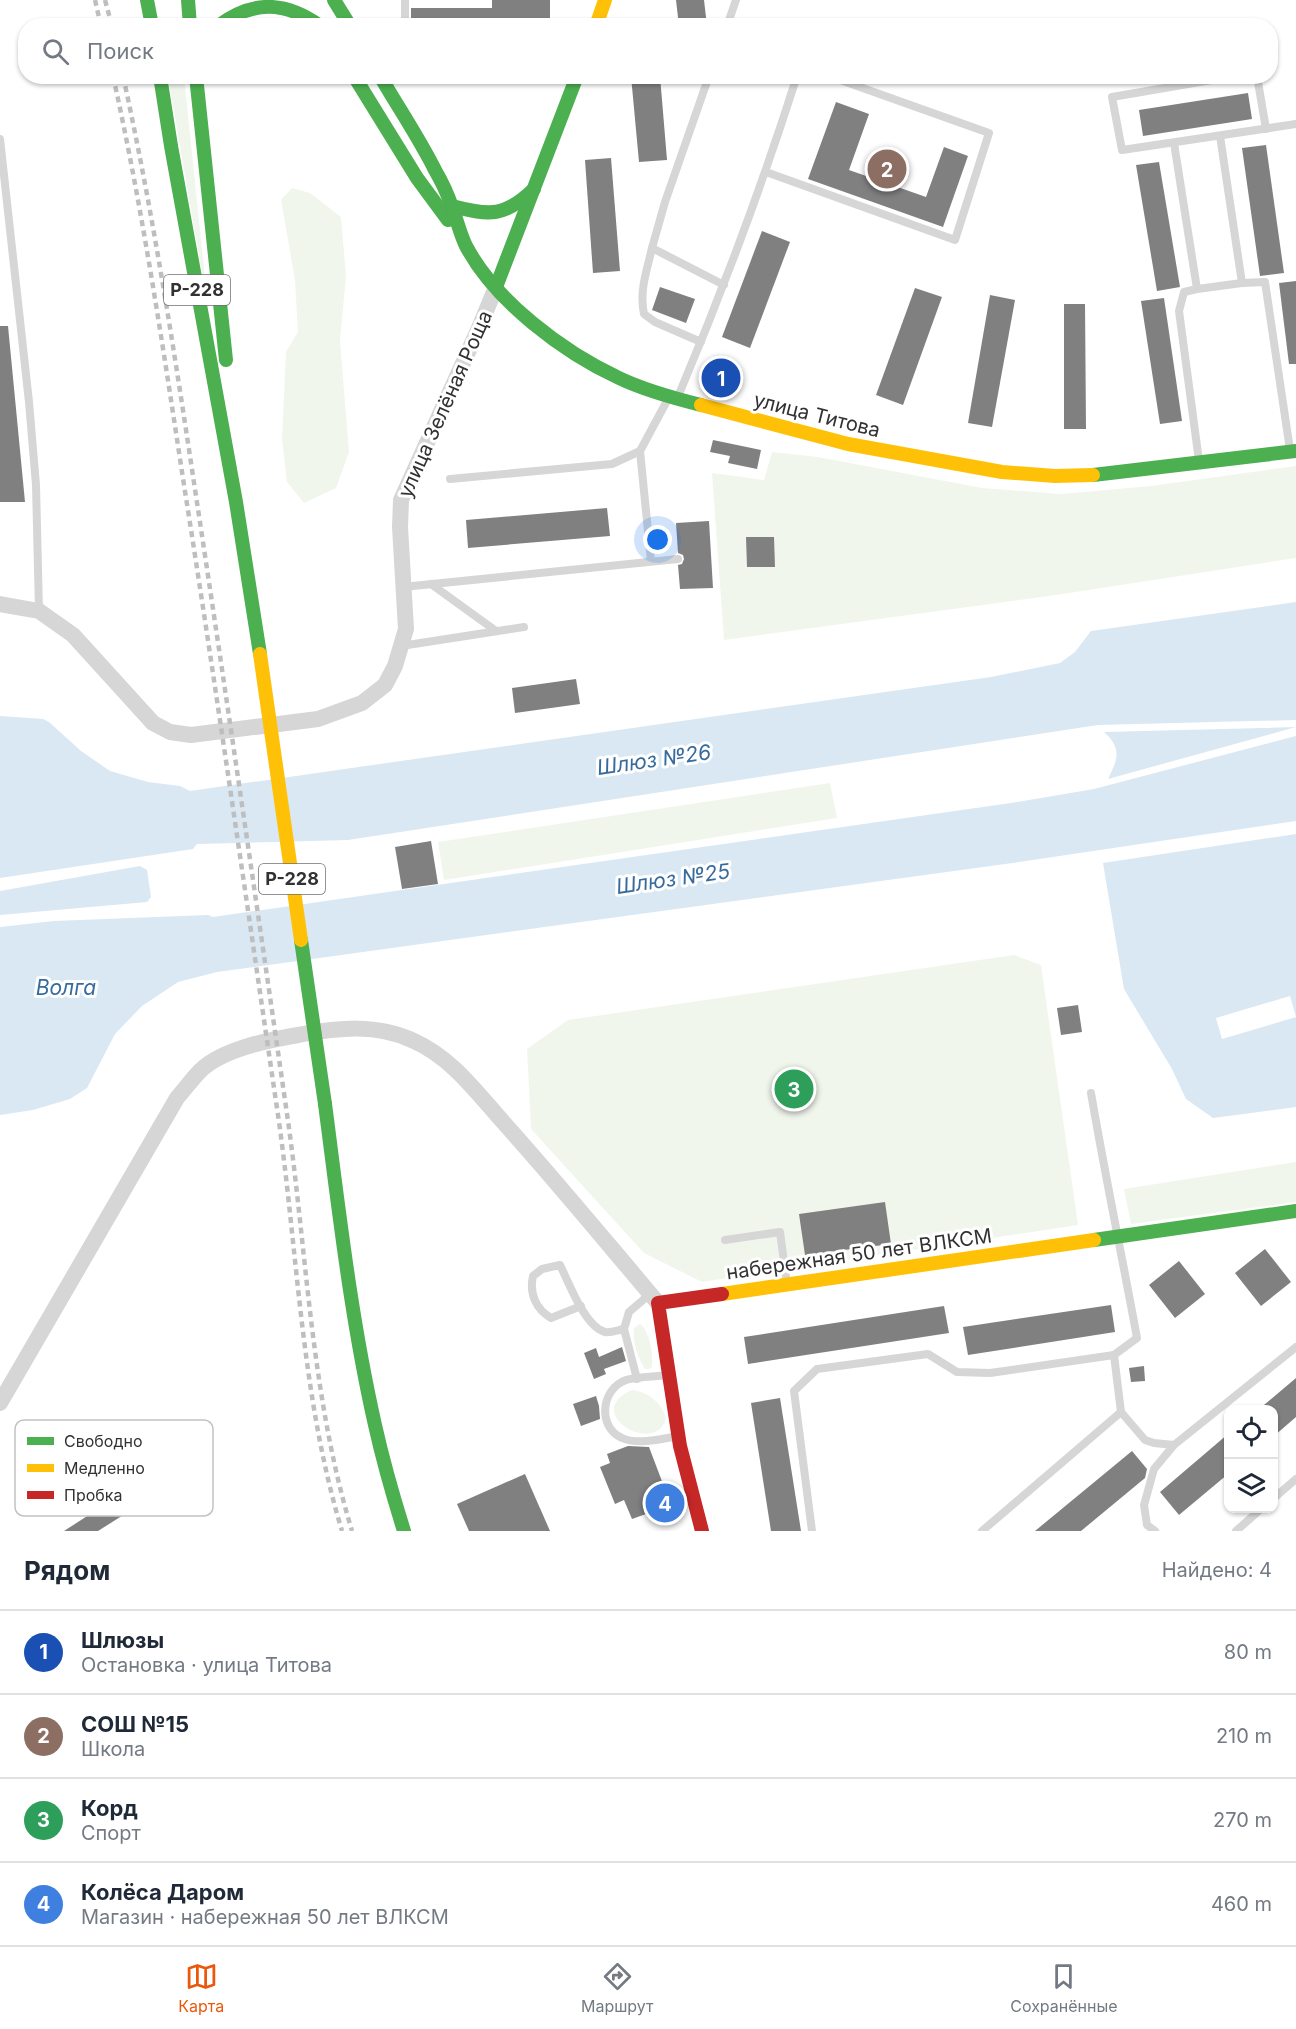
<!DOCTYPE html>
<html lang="ru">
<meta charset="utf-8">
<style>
body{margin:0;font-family:Inter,sans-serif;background:#f2f2f3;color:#1f2937}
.controls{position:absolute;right:18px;bottom:18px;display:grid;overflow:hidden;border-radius:12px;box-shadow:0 2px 4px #0004}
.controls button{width:54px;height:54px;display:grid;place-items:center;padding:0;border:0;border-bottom:2px solid #e0e1e3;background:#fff;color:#1f2937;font:30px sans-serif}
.you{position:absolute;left:658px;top:540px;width:21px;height:21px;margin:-15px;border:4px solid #fff;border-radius:50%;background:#1a73e8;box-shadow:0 0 0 9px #1a73e833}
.badge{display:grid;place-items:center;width:39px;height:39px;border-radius:50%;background:#ea580c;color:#fff;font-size:20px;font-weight:700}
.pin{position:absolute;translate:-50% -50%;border:3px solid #fff;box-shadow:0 2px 6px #0006}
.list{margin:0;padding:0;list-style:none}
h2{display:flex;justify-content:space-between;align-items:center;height:78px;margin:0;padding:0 24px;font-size:26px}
h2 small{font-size:20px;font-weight:400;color:#747a83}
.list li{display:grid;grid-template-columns:39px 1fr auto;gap:18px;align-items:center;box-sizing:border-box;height:84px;padding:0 24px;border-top:2px solid #e0e1e3}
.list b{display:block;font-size:22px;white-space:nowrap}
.list p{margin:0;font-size:20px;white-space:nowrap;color:#747a83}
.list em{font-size:20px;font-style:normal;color:#747a83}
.icon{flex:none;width:33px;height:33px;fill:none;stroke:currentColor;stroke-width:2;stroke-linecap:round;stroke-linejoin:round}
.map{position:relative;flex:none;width:1296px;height:1531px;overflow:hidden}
.search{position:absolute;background:#fff;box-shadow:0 2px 4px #0004;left:18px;right:18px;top:18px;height:66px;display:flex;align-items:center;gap:15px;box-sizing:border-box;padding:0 21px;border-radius:24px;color:#747a83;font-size:22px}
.sheet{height:414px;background:#fff}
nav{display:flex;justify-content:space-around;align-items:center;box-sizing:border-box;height:84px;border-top:2px solid #e0e1e3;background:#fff;font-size:16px;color:#747a83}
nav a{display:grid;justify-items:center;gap:3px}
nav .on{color:#ea580c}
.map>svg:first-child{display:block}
.green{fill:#f1f6ed}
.water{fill:#dae8f4}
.pier{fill:#fff}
.building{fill:#808080}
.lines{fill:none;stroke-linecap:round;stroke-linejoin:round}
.lane{stroke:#d6d6d6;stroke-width:8}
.street{stroke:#d6d6d6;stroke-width:16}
.fast{stroke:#4caf50;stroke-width:14}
.slow{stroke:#ffc107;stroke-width:14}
.jam{stroke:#c62828;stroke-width:14}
.rail{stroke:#bebebe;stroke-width:4.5;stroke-dasharray:6 4.5;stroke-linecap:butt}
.fast-bridge{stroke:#4caf50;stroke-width:14}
.slow-bridge{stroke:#ffc107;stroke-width:14}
.labels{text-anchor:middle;stroke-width:6;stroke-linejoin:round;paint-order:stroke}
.shield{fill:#fff;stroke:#707070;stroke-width:1.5}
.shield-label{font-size:18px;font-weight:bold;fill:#323232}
.street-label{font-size:20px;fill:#323232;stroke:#fff}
.water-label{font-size:21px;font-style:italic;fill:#366c9d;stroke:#fff}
.key{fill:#fff;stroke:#c2c2c2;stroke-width:1.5}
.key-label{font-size:16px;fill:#323232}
</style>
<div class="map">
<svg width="1296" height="1531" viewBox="0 0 1296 1531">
<rect width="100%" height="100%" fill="#fff"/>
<g class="green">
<path d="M168,77H184L208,307Z"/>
<path d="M292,188L310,193L341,217L346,276L340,341L349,452L336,488L304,503L287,482L282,439L286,352L298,332L295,280L281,200Z"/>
<path d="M772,452L818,457L982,488L1061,494L1151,486L1296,466V558L1056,595L724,640L712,473L764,480Z"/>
<path d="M830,783L837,818L444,880L438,842Z"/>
<path d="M1014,955L1041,965L1078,1225L702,1282L644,1253L531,1129L527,1049L568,1020Z"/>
<path d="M1296,1162V1202L1131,1224L1124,1189Z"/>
<path d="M640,1324C650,1331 653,1355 652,1367L649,1369H645C638,1359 632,1340 634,1328Z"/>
<path d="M632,1390C647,1391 662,1403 666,1418C656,1458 580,1412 632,1390Z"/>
</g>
<g class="water">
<path d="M1296,602V720L1098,725L348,840L197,844L193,849L0,878V716L43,719L49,722L81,751L110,771L148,782L180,786L190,791L991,677L1060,663L1075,652L1091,631Z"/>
<path d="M1296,727L1108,779C1118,759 1122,748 1104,732Z"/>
<path d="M1296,736V821L1019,862L217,972L178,982L142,1006L115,1034L87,1088L70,1099L33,1110L0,1115V927L54,921L208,915L213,917L1011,803L1094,789Z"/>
<path d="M1296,834V1107L1213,1118L1186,1099L1172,1069L1124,989L1103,863Z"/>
<path d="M140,866L147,870L151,897L147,902L0,915V891Z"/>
</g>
<path class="pier" d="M1290,996L1296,1017L1222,1039L1216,1018Z"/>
<g class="building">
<path d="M492,0H550V26H411V8H492Z"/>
<path d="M676,0H704L707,26H679Z"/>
<path d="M631,76H660L667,160L639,162Z"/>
<path d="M1248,93L1252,119L1143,136L1139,110Z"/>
<path d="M836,102L869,114L849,170L926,197L944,147L968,156L943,227L808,179Z"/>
<path d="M1266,145L1284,273L1260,276L1242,148Z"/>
<path d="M611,158L620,271L593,273L585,160Z"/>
<path d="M1159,162L1180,287L1157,291L1136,165Z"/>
<path d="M762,231L790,242L750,348L722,337Z"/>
<path d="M1296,281V364H1289L1279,283Z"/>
<path d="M660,287L695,299L686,323L652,310Z"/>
<path d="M915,288L942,297L903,405L876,395Z"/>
<path d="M990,295L1015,300L992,427L968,423Z"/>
<path d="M1164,298L1182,421L1160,424L1141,301Z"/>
<path d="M1064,304H1085L1086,429H1064Z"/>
<path d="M0,326H8L25,502H0Z"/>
<path d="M709,371L730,378L725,393L704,386Z"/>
<path d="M713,440L761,450L757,469L728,463L730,456L710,452Z"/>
<path d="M607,508L610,536L468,548L466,520Z"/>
<path d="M709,521L713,588L680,589L678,565L682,564L684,559L683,555L678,553L676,523Z"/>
<path d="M746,537H774L775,567H747Z"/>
<path d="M576,679L580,704L515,713L512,688Z"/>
<path d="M431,841L438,884L402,889L395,847Z"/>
<path d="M1078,1005L1082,1032L1061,1035L1057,1008Z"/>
<path d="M885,1202L891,1244L805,1255L799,1214Z"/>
<path d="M1265,1249L1291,1282L1261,1306L1235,1273Z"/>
<path d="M1179,1261L1205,1294L1175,1318L1149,1285Z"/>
<path d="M1111,1305L1115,1332L968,1355L963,1327Z"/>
<path d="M944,1306L949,1333L748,1364L744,1337Z"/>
<path d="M622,1347L626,1361L604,1369L606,1374L594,1379L584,1353L596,1348L599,1357Z"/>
<path d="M1144,1366L1145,1381L1131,1382L1129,1368Z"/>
<path d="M1296,1378V1417L1274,1436V1410H1258Z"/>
<path d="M596,1396L599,1406L600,1419L581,1426L573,1404Z"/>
<path d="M780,1398L801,1531H771L751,1403Z"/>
<path d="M1228,1434V1474L1179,1515L1160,1492Z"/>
<path d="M628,1446L649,1447L671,1505L632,1519L624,1500L615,1504L600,1467L610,1463L607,1454Z"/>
<path d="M1132,1451L1147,1469L1145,1478L1081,1531H1035Z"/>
<path d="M525,1474L550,1531H469L457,1504Z"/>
<path d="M126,1491L136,1507L98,1531H64Z"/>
</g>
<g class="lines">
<g class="lane">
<path d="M405,0V26"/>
<path d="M727,26L736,0"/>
<path d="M709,76L665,202L652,248L724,285"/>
<path d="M1235,76L1112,97L1122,150L1296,124"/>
<path d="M1257,76L1266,129"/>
<path d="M1220,136L1242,283L1265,282L1290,450"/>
<path d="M0,139L29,402L36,485L39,611"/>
<path d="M1174,143L1197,289L1184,292L1179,311L1199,461"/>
<path d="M766,172L955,240L989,133L829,76"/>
<path d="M652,248C647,270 639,291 644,314L655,322L701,342"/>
<path d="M1197,289L1242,283"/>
<path d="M677,399C722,293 762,186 797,76"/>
<path d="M640,451L651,561"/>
<path d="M450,479L612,464L640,451L669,397"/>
<path d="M431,584L496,631"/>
<path d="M403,587L678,559"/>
<path d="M401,646L524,627"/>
<path d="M725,1240L780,1232L787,1284"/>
<path d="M581,1306L551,1318C536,1309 529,1294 533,1276L542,1269L560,1265C569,1283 585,1327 605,1332C611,1333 618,1330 624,1329"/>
<path d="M1114,1355L1121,1412L1145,1440L1154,1443L1174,1445L1296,1347"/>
<path d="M668,1375C655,1377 639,1376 626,1380C601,1389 597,1427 622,1438C637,1445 662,1439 678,1436"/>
<path d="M637,1379L624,1329L629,1312L650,1294"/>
<path d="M1274,1498L1296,1479"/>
<path d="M812,1531L794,1391L817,1369L928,1354L957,1372L990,1373L1114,1355L1137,1338C1122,1256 1105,1175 1091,1093"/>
<path d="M982,1531L1121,1412"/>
<path d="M1155,1531L1147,1525L1144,1505L1154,1469L1174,1445"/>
<path d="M1236,1531L1262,1508"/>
</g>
<g class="street">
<path d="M0,604L39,611L73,635L153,723L170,732L191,735L318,719L362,703L385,685L395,666L406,629L400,527L401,500L479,328L496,287"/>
<path d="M0,1403L177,1098C185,1089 192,1079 201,1070C223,1049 269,1040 298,1035C338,1028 377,1023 414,1041C452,1058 477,1093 504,1123C557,1182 607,1243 658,1303"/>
</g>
<g class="fast">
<path d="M147,0L152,26"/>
<path d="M188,0L190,26"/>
<path d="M334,0L350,26"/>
<path d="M218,26C253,0 285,1 320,26"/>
<path d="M160,76L171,146L236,502L260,654"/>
<path d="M196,76L226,360"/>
<path d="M354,76L417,178L448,220"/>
<path d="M380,76C398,107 419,138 435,170C442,182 448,195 452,207C457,220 460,234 466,246C495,301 563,352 619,378C644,390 673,398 701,405"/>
<path d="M452,206C490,216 505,217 534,189"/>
<path d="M496,287L577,76"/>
<path d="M1093,475L1296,451"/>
<path d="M325,1104C339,1211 351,1319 375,1425C383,1461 393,1496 404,1531"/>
<path d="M1094,1240L1296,1211"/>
</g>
<g class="slow">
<path d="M596,26L605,0"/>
<path d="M701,405L848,444L1002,472L1055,476L1093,475"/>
<path d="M722,1294L1094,1240"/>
</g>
<path class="jam" d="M702,1531L680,1446L658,1303L722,1294"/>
<g class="rail">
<path d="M95,0L101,26"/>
<path d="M105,0L112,26"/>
<path d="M113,76C143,211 163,348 184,485C217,694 247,905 278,1115C298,1254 301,1396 342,1531"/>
<path d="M123,76C156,226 178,377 201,529C230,721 258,914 286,1107C307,1249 310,1393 352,1531"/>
</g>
<path class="fast-bridge" d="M301,940L325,1104"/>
<path class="slow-bridge" d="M260,654L301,940"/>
</g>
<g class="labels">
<g class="shield">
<rect x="164" y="275" width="66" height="30" rx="4.5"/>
<rect x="259" y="864" width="66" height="30" rx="4.5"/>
</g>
<g class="shield-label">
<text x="197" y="296">Р-228</text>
<text x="292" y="885">Р-228</text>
</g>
<g class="street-label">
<text transform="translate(445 404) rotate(-66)" y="7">улица Зелёная Роща</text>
<text transform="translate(817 415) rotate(14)" y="7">улица Титова</text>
<text transform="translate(859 1254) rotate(-8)" y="7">набережная 50 лет ВЛКСМ</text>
</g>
<g class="water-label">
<text transform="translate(654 760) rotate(-8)" y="7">Шлюз №26</text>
<text transform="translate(673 879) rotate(-8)" y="7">Шлюз №25</text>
<text x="66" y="995">Волга</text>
</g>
</g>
<rect x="15" y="1420" width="198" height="96" rx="9" class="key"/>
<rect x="27" y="1437" width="27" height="8" fill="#4caf50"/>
<rect x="27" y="1464" width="27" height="8" fill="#ffc107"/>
<rect x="27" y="1491" width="27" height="8" fill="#c62828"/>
<g class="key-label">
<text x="64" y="1447">Свободно</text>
<text x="64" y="1474">Медленно</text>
<text x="64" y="1501">Пробка</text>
</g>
</svg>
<div class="controls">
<button><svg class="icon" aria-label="locate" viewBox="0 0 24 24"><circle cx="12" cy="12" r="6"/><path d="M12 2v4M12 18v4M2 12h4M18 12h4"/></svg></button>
<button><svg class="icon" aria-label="layers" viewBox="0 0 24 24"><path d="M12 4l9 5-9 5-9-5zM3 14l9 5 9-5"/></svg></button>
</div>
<div class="you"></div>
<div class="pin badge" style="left:721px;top:378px;background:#1a4fb4">1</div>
<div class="pin badge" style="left:887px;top:169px;background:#8d6e63">2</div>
<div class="pin badge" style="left:794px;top:1089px;background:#2e9e5b">3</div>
<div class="pin badge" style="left:665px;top:1503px;background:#3f7fe0">4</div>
<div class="search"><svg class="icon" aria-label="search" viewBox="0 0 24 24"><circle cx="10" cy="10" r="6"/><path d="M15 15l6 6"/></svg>Поиск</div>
</div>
<section class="sheet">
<h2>Рядом<small>Найдено: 4</small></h2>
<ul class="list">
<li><span class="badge" style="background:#1a4fb4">1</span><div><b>Шлюзы</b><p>Остановка · улица Титова</p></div><em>80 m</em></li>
<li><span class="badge" style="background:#8d6e63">2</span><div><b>СОШ №15</b><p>Школа</p></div><em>210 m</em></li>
<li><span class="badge" style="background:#2e9e5b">3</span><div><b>Корд</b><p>Спорт</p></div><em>270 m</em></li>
<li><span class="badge" style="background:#3f7fe0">4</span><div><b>Колёса Даром</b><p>Магазин · набережная 50 лет ВЛКСМ</p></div><em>460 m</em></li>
</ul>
</section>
<nav>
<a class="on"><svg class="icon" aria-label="map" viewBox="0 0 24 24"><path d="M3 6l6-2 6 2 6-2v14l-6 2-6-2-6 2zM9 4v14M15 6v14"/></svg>Карта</a>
<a><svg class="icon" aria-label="directions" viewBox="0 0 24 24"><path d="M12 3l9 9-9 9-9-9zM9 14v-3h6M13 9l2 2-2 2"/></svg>Маршрут</a>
<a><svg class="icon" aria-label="saved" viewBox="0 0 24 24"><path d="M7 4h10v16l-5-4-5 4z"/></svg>Сохранённые</a>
</nav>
